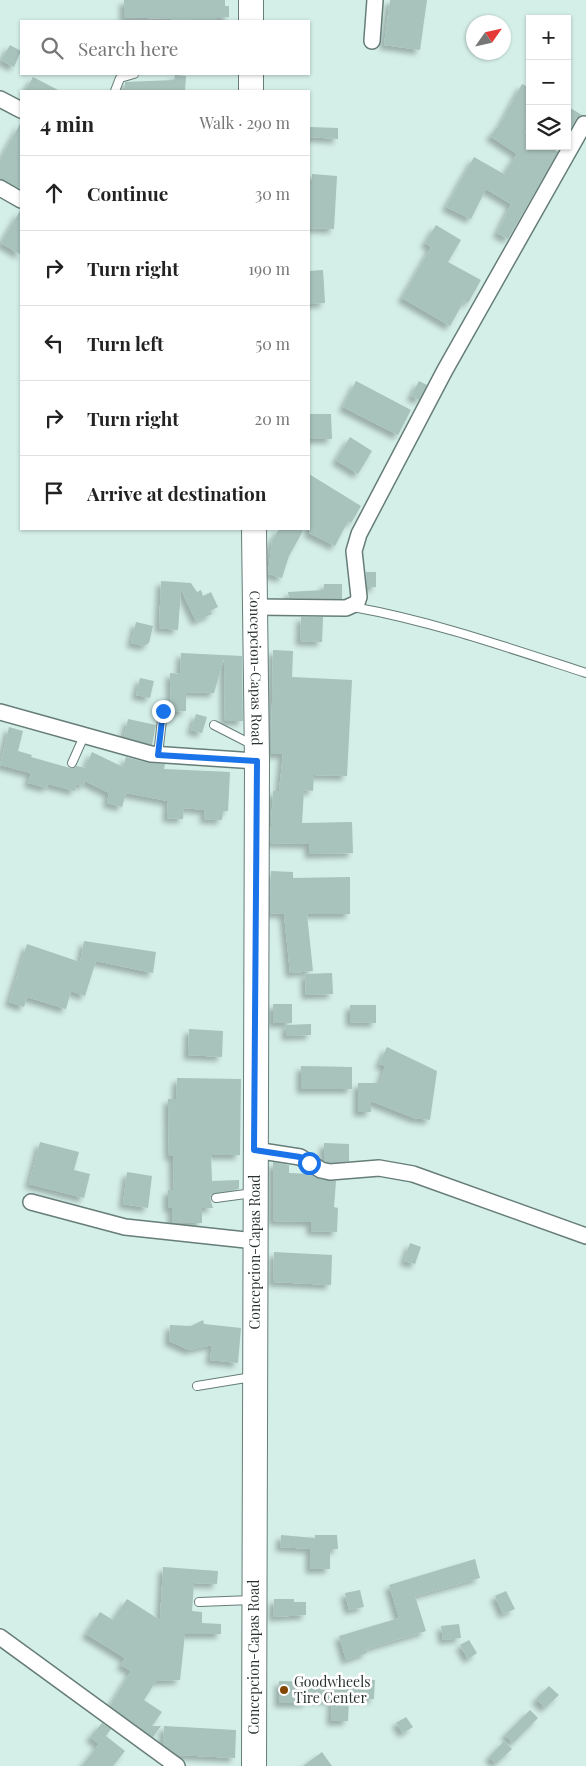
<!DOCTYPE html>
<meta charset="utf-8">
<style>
body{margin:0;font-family:"Playfair Display",serif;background:#f2f2f2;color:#222}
.controls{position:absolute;right:15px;top:15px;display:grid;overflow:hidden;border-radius:0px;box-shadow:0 1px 4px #0004}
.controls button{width:45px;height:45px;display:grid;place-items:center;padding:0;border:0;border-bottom:1px solid #e0e0e0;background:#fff;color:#222;font:25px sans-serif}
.compass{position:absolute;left:466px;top:15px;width:45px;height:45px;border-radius:50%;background:#fff;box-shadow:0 1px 4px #0004;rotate:56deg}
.stop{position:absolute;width:15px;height:15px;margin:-11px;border:4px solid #1a73e8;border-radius:50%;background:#fff}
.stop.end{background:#1a73e8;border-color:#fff;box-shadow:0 1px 5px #0008}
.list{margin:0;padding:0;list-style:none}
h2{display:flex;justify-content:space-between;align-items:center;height:65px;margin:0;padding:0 20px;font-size:21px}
h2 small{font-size:16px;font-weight:400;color:#767676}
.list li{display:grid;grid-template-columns:32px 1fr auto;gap:15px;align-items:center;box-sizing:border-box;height:75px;padding:0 20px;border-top:1px solid #e0e0e0}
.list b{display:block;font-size:19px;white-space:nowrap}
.list em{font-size:16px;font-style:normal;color:#767676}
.icon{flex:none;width:28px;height:28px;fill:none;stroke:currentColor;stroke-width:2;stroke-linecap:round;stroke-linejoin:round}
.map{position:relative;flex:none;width:586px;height:1766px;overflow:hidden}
.search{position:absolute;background:#fff;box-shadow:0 1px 4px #0004;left:20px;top:20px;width:290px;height:55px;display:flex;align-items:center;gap:12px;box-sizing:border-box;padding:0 18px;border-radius:0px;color:#767676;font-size:19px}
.panel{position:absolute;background:#fff;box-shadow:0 1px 4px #0004;left:20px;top:90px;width:290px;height:440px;border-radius:0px}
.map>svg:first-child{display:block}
.building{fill:#a8c2bc;filter:url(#shadow)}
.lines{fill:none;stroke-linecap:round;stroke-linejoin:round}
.lane-casing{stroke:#667d78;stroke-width:10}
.street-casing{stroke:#667d78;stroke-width:18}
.primary-casing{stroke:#667d78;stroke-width:26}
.lane{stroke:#fff;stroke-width:8}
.street{stroke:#fff;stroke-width:15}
.primary{stroke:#fff;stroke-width:24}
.route{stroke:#1a73e8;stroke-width:6}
.poi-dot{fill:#824600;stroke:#fff;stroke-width:2}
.labels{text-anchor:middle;stroke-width:5;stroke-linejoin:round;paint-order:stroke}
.street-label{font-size:14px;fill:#28322f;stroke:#fff}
.poi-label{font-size:14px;fill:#28322f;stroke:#fff;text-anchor:start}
</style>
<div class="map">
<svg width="586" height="1766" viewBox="0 0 586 1766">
<defs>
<filter id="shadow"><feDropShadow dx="-4.5" dy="4.5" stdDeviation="2.5" flood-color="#0004"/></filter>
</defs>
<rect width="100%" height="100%" fill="#d4eee8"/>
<g class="building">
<path d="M124,0H225V6H229V17L216,18V21L124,17Z"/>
<path d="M390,0H427L420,50L384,45Z"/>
<path d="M10,45L21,51L14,67L1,60Z"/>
<path d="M175,75L186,76L185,91H125V82L174,80Z"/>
<path d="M33,77L60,91H25Z"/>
<path d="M522,84L530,88V124L525,132L530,134V146H549L558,152L508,239L497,233L511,204L486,189L471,219L446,207L474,157L504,174L517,154L490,136L501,123Z"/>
<path d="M567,106L582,115L576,119L567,135Z"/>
<path d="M21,122V189L0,179V160Z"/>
<path d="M309,127L338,128V139L309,137Z"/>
<path d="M312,174L337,176L334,229L310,228L309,225V183H312Z"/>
<path d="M21,209V255L1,243Z"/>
<path d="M436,225L461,240L448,262L481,280L468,303L464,301L450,326L402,298L431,247L425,243Z"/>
<path d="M323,270L325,303L309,304V271Z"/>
<path d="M356,381L411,410L398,435L343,407Z"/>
<path d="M419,381L427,385L419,400L411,396Z"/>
<path d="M309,414H331L332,439H309Z"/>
<path d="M350,437L372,451L358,474L336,460Z"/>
<path d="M309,474L361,506L351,523L348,521L335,546L309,533Z"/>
<path d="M279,529H304L289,556L282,578L268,574L272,541Z"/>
<path d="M366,572H376V587H367Z"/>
<path d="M161,581L191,583L197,592L201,590L203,596L211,592L218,607L210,611L212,614L196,621L181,590L178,630L159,628Z"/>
<path d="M324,584H342V599L289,598L288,592L324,590Z"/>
<path d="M301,617H323L322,642L300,641Z"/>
<path d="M136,622L153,626L149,643L144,646L131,643Z"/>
<path d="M273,650L293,651L292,677L352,680L347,776L314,775L313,791L304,790L302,823L352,822L353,853L309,854V844L270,843L273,791H279L283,754H271Z"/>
<path d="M181,653L242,656L243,721H225L224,659L214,693L186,692V711L171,712L170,673L180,674Z"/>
<path d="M140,678L154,681L150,698L136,695Z"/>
<path d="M196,714L207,717L202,733L191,730Z"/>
<path d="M128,719L156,725L152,745L124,737Z"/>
<path d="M9,727L23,731L18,751L32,755L31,757L70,768L77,766L85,768L92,752L123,767L126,757L149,763L165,764L164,769L230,772L228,811H223L222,820L204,819L205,810L184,808L183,819L167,818L168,801L126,793L122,807L107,803L109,793L85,781L83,786L76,784L75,791L48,784L47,788L28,783L31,773L0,765Z"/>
<path d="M271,871L293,872V878L350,877V914H307L313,971L290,973L284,914L270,913Z"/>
<path d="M84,941L156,952L153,973L96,961L85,996L71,991L66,1009L27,997L24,1007L9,1002L27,944L80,962Z"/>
<path d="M332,973L333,994L306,995L305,974Z"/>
<rect x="273" y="1004" width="19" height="19"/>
<path d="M350,1005H376V1023L350,1022Z"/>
<path d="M311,1024V1035L286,1036V1025Z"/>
<path d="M189,1029L223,1031L222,1057L188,1055Z"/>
<path d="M387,1047L437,1071L430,1120L414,1118L371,1101V1112H358V1083H380L385,1066L379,1064Z"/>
<path d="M301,1066L352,1067V1089H301Z"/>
<path d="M177,1078L241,1079L240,1155H211L212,1181L239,1180V1189L212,1194L210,1198L213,1208H202V1223H172V1208H168V1190H174L173,1156H169L168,1099H176Z"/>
<path d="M40,1142L79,1152L74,1170L90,1174L84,1198L29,1184Z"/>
<path d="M324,1143L349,1144V1161L331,1163L324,1161Z"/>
<path d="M273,1162L289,1165V1173L310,1174L319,1179L336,1181L334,1207L338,1208L337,1232L311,1231V1222L273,1221Z"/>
<path d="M127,1172L152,1176L148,1208L123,1204Z"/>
<path d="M410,1243L421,1247L415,1264L404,1261Z"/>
<path d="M274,1252L332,1255L331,1285L273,1282Z"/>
<path d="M203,1320L204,1324L241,1328L238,1363L210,1360L212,1345L189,1350L169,1341L170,1325L191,1326Z"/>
<path d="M281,1535L315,1538V1535H337L338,1549H330V1569H310V1549L280,1547Z"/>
<path d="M475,1559L480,1578L415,1596L426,1631L366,1649L367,1653L346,1660L339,1636L399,1618L389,1585Z"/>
<path d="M163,1567L218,1571L217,1584L194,1583L192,1611L202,1612V1623L221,1624V1634H185L180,1680L156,1681L144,1700L162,1712L152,1726H161L153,1737L110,1706L131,1671L121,1665L125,1658L86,1634L100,1612L113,1620L127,1599L160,1620Z"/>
<path d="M360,1590L364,1607L349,1610L345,1593Z"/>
<path d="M506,1591L515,1609L503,1614L495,1596Z"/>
<path d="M274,1599H294V1602H306V1615L273,1617Z"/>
<path d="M459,1624L461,1638L443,1640L441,1626Z"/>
<path d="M469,1640L477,1653L468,1659L460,1645Z"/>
<path d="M360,1680H375L374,1699L349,1698L348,1721H331L332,1700L307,1699V1703H279V1681L360,1683Z"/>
<path d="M549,1686L559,1695L545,1708L536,1699Z"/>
<path d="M530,1710L538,1718L513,1743L505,1735Z"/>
<path d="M406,1717L413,1727L403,1733L396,1723Z"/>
<path d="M102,1723L111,1729L106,1736L125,1751L113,1766H82L99,1744L90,1737Z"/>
<path d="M164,1726L236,1730L235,1758L178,1755L163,1744Z"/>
<path d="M504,1741L512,1749L496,1764L489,1757Z"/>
<path d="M322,1752L332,1766H303Z"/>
</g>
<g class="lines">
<g class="lane-casing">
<g id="lane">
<path d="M115,91L120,78L134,74"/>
<path d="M353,607C432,621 509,648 586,673"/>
<path d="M214,725L253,745"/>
<path d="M158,755L163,711"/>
<path d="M72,763L84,736"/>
<path d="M216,1198L253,1193"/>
<path d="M197,1386L252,1377"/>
<path d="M199,1602L252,1600"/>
</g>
</g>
<g class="street-casing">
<g id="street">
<path d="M372,41L375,0"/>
<path d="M0,99L21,110"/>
<path d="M0,188L21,200"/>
<path d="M255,607L346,608L357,603L359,597L354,551L359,534L445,370L584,124"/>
<path d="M0,712L151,754L257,761"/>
<path d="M255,1150L300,1157L321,1170L330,1172L379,1168L413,1174L586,1236"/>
<path d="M31,1202L125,1227L255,1241"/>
<path d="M0,1637L177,1766"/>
</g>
</g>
<g class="primary-casing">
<g id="primary">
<path d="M251,0V21"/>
<path d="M251,74V91"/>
<path id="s1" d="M254,529L257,761L254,1766"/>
</g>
</g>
<use href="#lane" class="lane"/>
<use href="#street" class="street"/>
<use href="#primary" class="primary"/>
</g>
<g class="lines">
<path class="route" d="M163,711L158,755L257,761L254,1150L300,1157L309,1163"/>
</g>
<circle class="poi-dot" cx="284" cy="1690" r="5"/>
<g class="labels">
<g class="street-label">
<text dy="5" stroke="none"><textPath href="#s1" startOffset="139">Concepcion-Capas Road</textPath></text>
<text transform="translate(255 1252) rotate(-90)" y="5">Concepcion-Capas Road</text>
<text transform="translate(254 1657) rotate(-90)" y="5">Concepcion-Capas Road</text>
</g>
<g class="poi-label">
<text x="294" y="1687">Goodwheels<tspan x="294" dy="16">Tire Center</tspan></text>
</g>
</g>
</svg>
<div class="controls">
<button>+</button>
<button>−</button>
<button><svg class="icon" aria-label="layers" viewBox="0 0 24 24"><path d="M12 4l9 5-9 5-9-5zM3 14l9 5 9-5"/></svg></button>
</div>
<svg class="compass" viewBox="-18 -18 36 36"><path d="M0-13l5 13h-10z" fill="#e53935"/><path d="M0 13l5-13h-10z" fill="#767676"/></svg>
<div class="stop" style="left:309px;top:1163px"></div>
<div class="stop end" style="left:163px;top:711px"></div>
<div class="search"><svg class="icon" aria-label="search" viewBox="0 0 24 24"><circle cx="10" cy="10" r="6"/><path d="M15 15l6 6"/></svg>Search here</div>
<section class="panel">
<h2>4 min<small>Walk · 290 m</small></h2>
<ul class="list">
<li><svg class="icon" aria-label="ahead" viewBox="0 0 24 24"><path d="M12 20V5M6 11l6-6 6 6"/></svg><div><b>Continue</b></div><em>30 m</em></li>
<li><svg class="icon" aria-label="right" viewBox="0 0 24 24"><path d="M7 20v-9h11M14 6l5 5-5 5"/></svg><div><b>Turn right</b></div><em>190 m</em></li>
<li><svg class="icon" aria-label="left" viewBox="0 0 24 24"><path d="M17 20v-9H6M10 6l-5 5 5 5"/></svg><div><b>Turn left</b></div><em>50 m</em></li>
<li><svg class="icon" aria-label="right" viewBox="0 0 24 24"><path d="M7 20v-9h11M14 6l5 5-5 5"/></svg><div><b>Turn right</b></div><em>20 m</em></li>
<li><svg class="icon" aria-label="arrive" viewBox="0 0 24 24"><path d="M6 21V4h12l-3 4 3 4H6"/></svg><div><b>Arrive at destination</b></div></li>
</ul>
</section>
</div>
